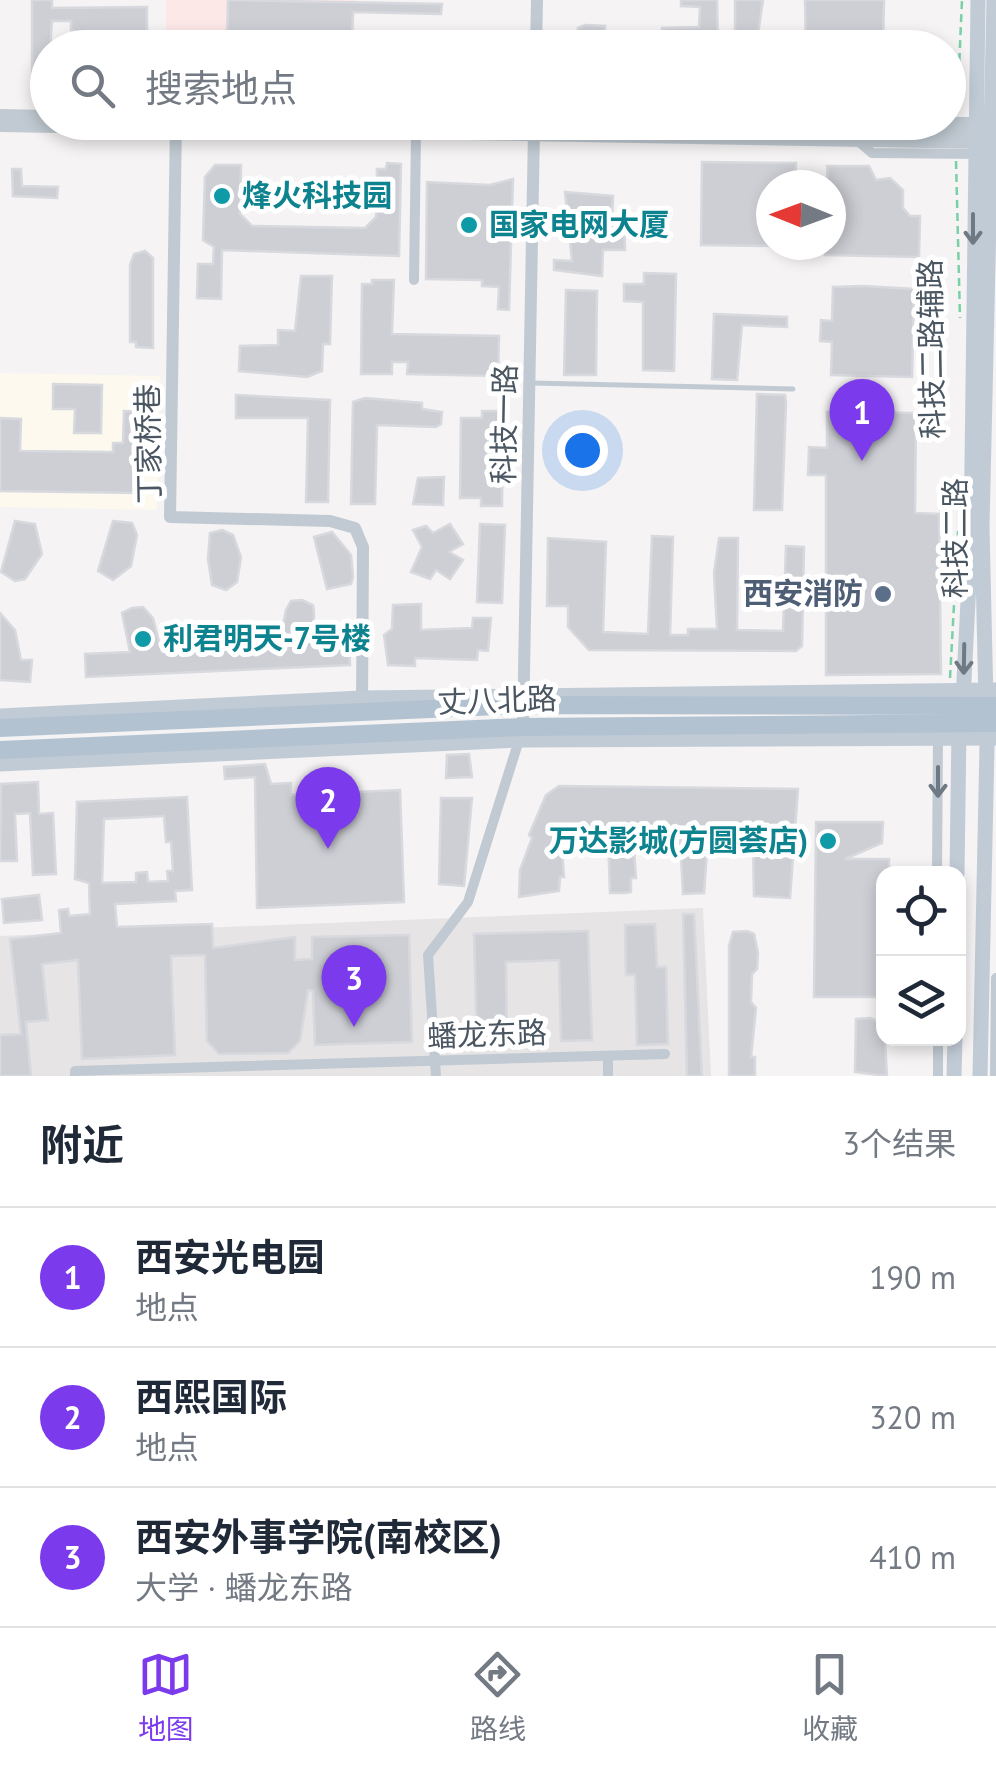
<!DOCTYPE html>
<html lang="zh">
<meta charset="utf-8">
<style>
body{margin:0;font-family:"PT Sans","Noto Sans SC",sans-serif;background:#f6f6f7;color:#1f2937}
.controls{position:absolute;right:30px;bottom:30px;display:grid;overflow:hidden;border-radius:20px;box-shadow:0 5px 15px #0003}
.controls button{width:90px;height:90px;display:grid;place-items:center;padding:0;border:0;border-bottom:2px solid #e0e1e3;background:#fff;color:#1f2937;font:50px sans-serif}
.compass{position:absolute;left:756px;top:170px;width:90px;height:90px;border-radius:50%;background:#fff;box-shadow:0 5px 15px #0003;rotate:271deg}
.you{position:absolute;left:582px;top:450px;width:35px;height:35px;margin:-25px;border:8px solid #fff;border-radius:50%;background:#1a73e8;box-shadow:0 0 0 15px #1a73e833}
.badge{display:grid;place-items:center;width:65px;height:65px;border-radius:50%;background:#7c3aed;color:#fff;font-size:32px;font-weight:700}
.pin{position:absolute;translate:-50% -82px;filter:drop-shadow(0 2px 5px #0008)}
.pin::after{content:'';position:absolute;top:52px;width:35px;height:30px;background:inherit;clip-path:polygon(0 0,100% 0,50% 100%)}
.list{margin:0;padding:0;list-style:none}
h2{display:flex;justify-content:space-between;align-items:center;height:130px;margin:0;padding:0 40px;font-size:42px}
h2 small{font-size:32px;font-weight:400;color:#747a83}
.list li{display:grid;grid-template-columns:65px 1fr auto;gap:30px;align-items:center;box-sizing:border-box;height:140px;padding:0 40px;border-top:2px solid #e0e1e3}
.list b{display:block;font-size:38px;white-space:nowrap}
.list p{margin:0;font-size:32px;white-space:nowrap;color:#747a83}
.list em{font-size:32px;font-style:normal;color:#747a83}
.icon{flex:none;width:55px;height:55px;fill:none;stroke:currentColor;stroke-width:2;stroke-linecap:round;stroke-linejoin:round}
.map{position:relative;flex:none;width:996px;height:1076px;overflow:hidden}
.search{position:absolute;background:#fff;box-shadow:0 5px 15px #0003;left:30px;right:30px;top:30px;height:110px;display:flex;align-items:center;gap:25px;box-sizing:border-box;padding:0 35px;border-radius:55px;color:#747a83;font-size:38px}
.sheet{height:550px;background:#fff}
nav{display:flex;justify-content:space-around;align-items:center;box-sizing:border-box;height:140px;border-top:2px solid #e0e1e3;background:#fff;font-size:28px;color:#747a83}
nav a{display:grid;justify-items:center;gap:5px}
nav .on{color:#7c3aed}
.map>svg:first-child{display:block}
.commercial{fill:#fdf9ef}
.education{fill:#e6e4e5}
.medical{fill:#fce8e6}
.building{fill:#cdcfd5;stroke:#d7d9de;stroke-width:2.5;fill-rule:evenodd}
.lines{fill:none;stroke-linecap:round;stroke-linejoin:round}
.path{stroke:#7ad0a6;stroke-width:2.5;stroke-dasharray:8 5;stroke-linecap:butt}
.service{stroke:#c1cad2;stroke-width:5}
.minor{stroke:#c1cad2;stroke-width:10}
.tertiary{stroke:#c1cad2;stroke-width:12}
.secondary{stroke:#c1cbd6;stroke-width:15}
.primary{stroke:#b3c2d1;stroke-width:18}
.oneway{stroke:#6e7984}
.oneway2{stroke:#6e7983}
.culture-dot{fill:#0f9aa8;stroke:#fff;stroke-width:4}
.service-dot{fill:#5c6f8a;stroke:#fff;stroke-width:4}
.labels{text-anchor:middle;stroke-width:10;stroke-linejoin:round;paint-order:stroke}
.culture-label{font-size:30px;font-weight:bold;fill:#0d838f;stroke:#fff;text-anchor:start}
.street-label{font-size:30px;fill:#4a5661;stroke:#fff}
.service-label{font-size:30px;font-weight:bold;fill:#4e5e75;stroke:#fff;text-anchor:end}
</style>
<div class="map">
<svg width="996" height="1076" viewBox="0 0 996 1076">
<rect width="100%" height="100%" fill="#f5f3f3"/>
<path class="commercial" d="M0,373L160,376L157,510L0,507Z"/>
<path class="education" d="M703,908L711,1076H0V936Z"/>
<path class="medical" d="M166,0H355L354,47H166Z"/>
<g class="building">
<path d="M32,0H52V8L147,7V31L81,33L71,30V21H52L48,78H32Z"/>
<path d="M228,0L442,4L441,14L353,12L352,33H334L333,48H227Z"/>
<path d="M681,0H717L718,48H662V28L699,27L700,7L681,6Z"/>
<path d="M735,0H763L758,34H764V48H735Z"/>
<path d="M805,0H884L883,48H806Z"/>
<path d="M585,25L605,26L604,48H578V28Z"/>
<path d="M415,37H490L503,48L415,47Z"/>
<path d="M702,162L796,163L795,185H771V246L701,245Z"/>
<path d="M387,163L401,164L399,256L222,250L221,299L197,298L198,264H213L214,247L203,240L205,177L215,165H241L240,214L252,226L365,228L376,217L377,169H386Z"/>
<path d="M827,166H869L876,180L890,178L903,190V208L910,216H920L919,257L825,255V245H831Z"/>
<path d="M12,169H21L22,186L58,187L57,198L13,196Z"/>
<path d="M513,179L509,310L498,309L499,287L482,286V280L426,279L427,182L490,185Z"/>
<path d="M565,192L613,196L612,220H624L625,250H603L602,276L554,270V260L572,261Z"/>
<path d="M145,251L153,258V348L136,347V342H130V265L134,254Z"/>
<path d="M644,273L676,274L674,371L643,370V302L624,301V284H644Z"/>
<path d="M301,276H332L330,344H323L322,371L307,377L239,371L240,346L278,345V330L295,331Z"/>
<path d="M372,280H394L392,334L499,336L498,376L407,374L408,362H392V374H361L362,284H372Z"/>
<path d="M863,286L914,289L912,377L831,375L832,342L820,341L821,320L832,321L833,287Z"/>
<path d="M566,290L597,291L596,375H564Z"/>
<path d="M714,314L787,317V327L742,325L737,380L712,379Z"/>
<path d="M53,384L102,385L101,433H74L75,409H53Z"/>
<path d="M757,394L785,395L786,402L782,510H754Z"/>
<path d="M236,395L330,400L328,502H306L308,418H236Z"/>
<path d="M365,398L422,403V409L442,412L441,424L436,427L377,425L375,504H351L353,402Z"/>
<path d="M124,411L151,412L150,470H139L138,493L0,491V418L21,419L20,451L113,452V443H123Z"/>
<path d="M482,411H503L502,506H481V498H460L461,418H482Z"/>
<path d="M827,412L916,413L915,513L939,514L941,674L826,675V475H808L809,447L827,448Z"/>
<path d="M444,477L443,505L413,504L418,478Z"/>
<path d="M15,521L35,524L42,554L25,579L15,581L1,572Z"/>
<path d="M113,521L132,523L137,535L131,566L113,580L98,571Z"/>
<path d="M450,524L463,544L449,552L463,560L450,579L436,570L430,579L411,572L422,547L413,530L426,526L433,533Z"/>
<path d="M480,524L505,525L502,603L477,602Z"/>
<path d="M222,530L233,535L241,557L237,582L226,590L212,585L208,559L210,533Z"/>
<path d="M332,532L351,555L353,577L351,584L327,589L314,537Z"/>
<path d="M652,536L673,537L670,635H688V629H717L714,573L719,538H738L737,630L783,631L786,546L804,547L802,646L796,651L589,650L568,627V606H547L548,538L606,542L603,632L648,634Z"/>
<path d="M302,600L313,605L314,613L313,642L349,640L350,665L86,677L85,654L130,652L122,613L132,608L143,607L153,618L161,650L279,644L286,610L291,601Z"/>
<path d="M421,604V630L472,628L473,618H491L488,651L478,650L477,660L415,658V666L388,665L384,635L392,629L393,605Z"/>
<path d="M0,613L15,630L21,660H32L30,682L0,680Z"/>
<path d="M469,754L472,777L446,778L447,755Z"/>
<path d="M265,764L271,784L291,783V795L400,790L404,902L257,908L255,777L225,779L224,767Z"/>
<path d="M38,782L39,814L53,813L56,874L33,875L30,813L15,814L17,861H0L1,784Z"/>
<path d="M559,786L798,789L790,898L754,896L753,839L708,838L704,893L683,894L680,837L633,836L636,878H631V892L625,893H610L608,836H561L564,877H560L559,891L519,897L520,870L532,838L529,835L546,795Z"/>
<path d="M187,797L192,890L175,891L176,901L115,904L117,927L212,924L213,948L295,937V960L312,959V937L409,935L412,1042L315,1045L313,991L308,990L300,1041L288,1053L219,1054L207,1041L205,955L171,956L175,1055L82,1059L78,960L42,964L48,1020L26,1022L31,1076H0V1035L21,1034L10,939L61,933L59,910L68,909L69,916L90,914L89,883L75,879L77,802ZM164,816L166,842H171L173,871H167L168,881L148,882L147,872L136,873V882L102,883L104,819Z"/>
<path d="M441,798H472L464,886L439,884Z"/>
<path d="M816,822H883L882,843L845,859H889V874H884V997H814Z"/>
<path d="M39,895L42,920L4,923L2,899Z"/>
<path d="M683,914H694L702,1076H687Z"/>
<path d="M655,924L657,967H666L668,1044L637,1045L635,975H626L625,925Z"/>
<path d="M588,931L592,1040L561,1041L559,960L506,962L507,1042L477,1043L474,934Z"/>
<path d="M747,931L754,934L758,953L757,969L752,974L751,1002L756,1008L751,1057H755V1076H729V946L733,932Z"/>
<path d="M870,1018L884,1024L887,1076L855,1072L856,1019Z"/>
</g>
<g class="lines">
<g class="path">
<path d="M957,113L962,0"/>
<path d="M956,161L960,318"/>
<path d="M950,678L958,531"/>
</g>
<path class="service" d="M532,383L793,389"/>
<g class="minor">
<path d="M948,122H980"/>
<path d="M858,141L872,153L982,154"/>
<path d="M414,280L416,133"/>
<path d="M937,874L938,736"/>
<path d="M608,1056V1076"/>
<path d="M75,1076V1071L665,1054"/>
<path d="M436,1076L428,955L468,902L520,737"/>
<path d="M938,1076V1038"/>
<path d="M995,1076L996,978"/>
</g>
<g class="tertiary">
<path d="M536,48L537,0"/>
<path d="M0,115L48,116"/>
<path d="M176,122L170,517L330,521L355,528L363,547L362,708"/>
<path d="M368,122L984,132"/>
<path d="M0,126L984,143"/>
<path d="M523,727L534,130"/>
</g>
<g class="secondary">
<path d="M963,700L971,542L978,0"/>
<path d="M0,716L362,698L996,690"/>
<path d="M0,764L519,740L995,738"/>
<path d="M957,874L959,728"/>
<path d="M954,1076L955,1038"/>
<path d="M980,1076L987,746L982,527L994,0"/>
</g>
<g class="primary">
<path d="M0,728L524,705L996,706"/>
<path d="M0,750L523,727L996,723"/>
</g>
</g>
<defs><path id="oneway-shaft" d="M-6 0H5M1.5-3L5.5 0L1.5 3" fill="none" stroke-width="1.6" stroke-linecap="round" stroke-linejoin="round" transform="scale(2.5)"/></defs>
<g class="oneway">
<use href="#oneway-shaft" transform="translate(973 229) rotate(90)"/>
<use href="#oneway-shaft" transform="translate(964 659) rotate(91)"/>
</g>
<use class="oneway2" href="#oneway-shaft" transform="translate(938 782) rotate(90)"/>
<g class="culture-dot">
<circle cx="222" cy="196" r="10"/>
<circle cx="469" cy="225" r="10"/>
<circle cx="143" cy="639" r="10"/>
<circle cx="828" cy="841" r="10"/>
</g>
<circle class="service-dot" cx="883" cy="594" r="10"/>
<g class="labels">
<g class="culture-label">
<text x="242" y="206">烽火科技园</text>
<text x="489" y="235">国家电网大厦</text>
<text x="163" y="649">利君明天-7号楼</text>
<text x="808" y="851" text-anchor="end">万达影城(方圆荟店)</text>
</g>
<g class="street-label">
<text transform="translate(932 349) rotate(-91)" y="10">科技二路辅路</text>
<text transform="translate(505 424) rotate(-89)" y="10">科技一路</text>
<text transform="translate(149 444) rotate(-91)" y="10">丁家桥巷</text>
<text transform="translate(956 538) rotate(-90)" y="10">科技二路</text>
<text transform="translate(497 701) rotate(-2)" y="10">丈八北路</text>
<text transform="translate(487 1035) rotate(-2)" y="10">蟠龙东路</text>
</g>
<g class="service-label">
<text x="863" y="604">西安消防</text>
</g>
</g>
</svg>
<div class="controls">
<button><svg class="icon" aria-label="locate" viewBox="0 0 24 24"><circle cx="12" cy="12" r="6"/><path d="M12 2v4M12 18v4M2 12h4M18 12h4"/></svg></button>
<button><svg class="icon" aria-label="layers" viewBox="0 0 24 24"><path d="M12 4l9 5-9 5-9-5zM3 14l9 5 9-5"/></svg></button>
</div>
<svg class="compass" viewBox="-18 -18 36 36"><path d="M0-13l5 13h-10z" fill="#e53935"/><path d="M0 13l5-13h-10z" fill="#747a83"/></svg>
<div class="you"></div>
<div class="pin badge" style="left:862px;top:461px">1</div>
<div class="pin badge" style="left:328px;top:849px">2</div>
<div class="pin badge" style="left:354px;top:1027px">3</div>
<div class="search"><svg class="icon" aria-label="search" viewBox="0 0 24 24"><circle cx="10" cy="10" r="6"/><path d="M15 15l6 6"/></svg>搜索地点</div>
</div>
<section class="sheet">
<h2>附近<small>3个结果</small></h2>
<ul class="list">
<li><span class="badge">1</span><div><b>西安光电园</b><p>地点</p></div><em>190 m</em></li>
<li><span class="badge">2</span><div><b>西熙国际</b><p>地点</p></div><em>320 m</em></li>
<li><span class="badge">3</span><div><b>西安外事学院(南校区)</b><p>大学 · 蟠龙东路</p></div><em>410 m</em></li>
</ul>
</section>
<nav>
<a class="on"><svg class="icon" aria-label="map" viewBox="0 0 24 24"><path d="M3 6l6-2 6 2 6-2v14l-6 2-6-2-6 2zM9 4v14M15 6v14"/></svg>地图</a>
<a><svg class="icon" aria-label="directions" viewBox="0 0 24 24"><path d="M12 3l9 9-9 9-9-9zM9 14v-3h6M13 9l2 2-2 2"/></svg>路线</a>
<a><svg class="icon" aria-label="saved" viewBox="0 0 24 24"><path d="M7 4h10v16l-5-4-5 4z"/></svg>收藏</a>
</nav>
